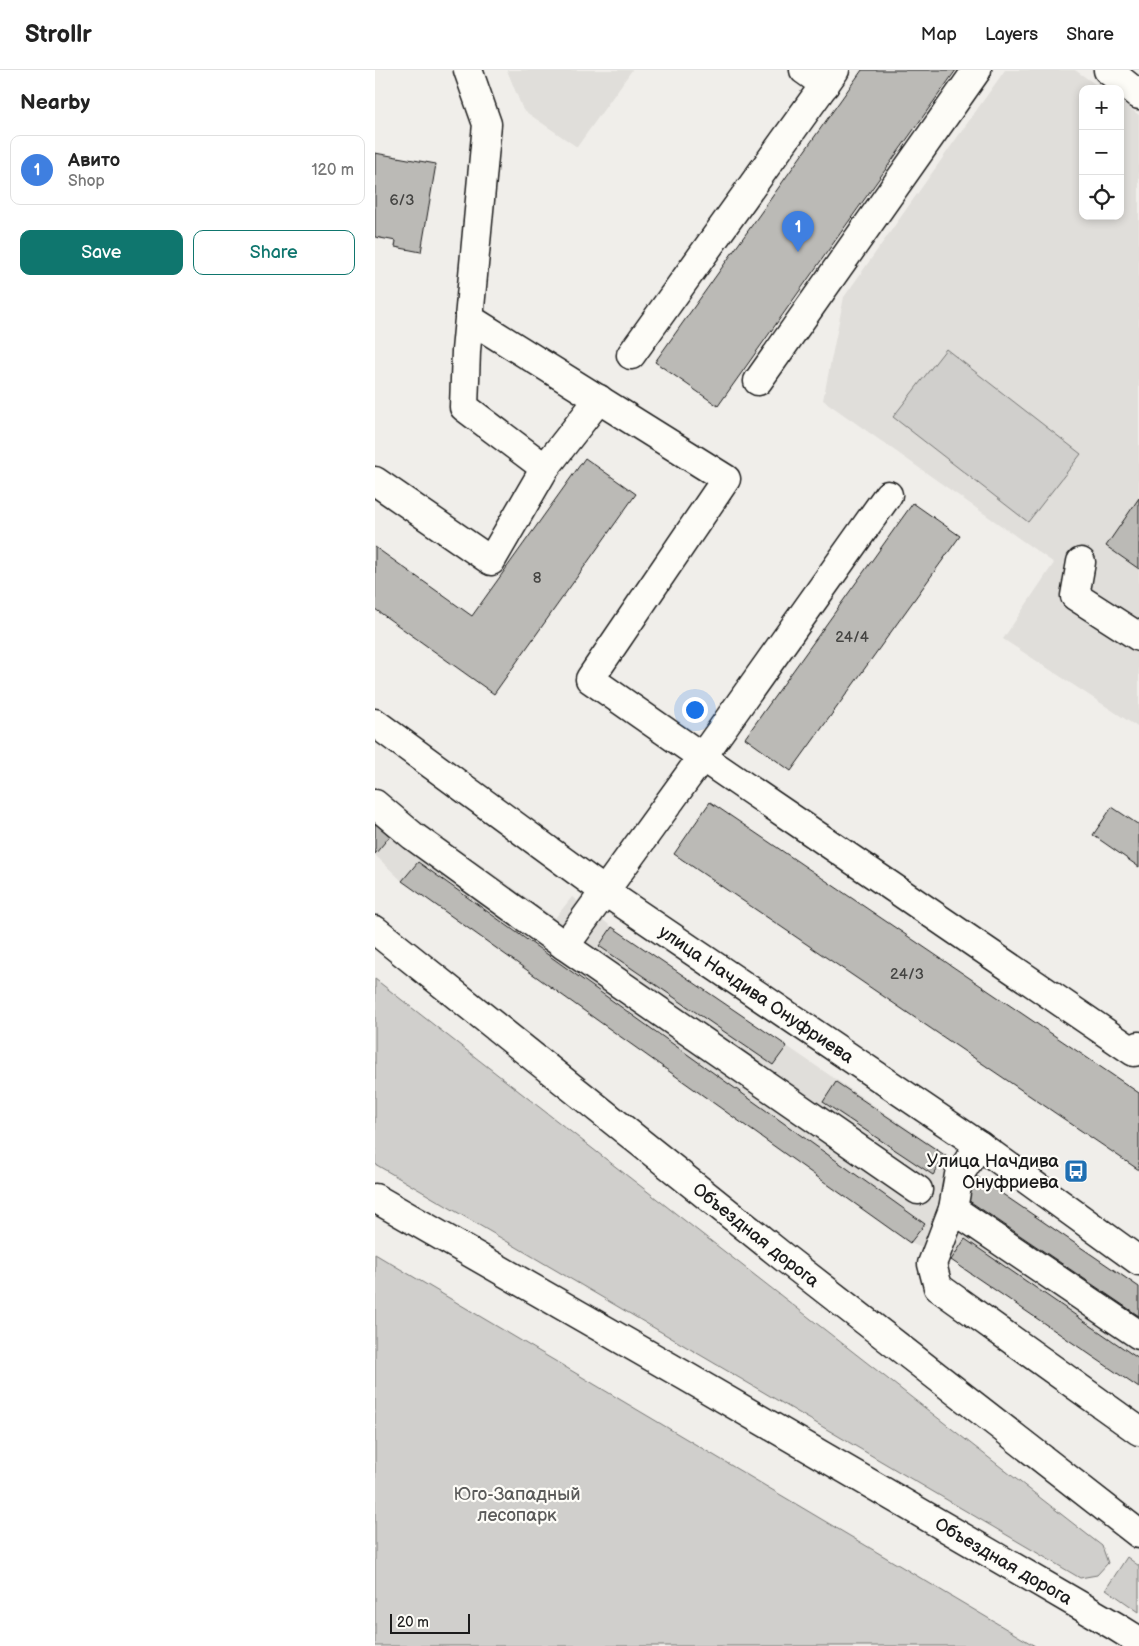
<!DOCTYPE html>
<meta charset="utf-8">
<style>
body{margin:0;font-family:"Balsamiq Sans",sans-serif;background:#f2f2f2;color:#222}
.controls{position:absolute;right:15px;top:15px;display:grid;overflow:hidden;border-radius:10px;box-shadow:0 2px 8px #0003}
.controls button{width:45px;height:45px;display:grid;place-items:center;padding:0;border:0;border-bottom:1px solid #e0e0e0;background:#fff;color:#222;font:25px sans-serif}
.scale{position:absolute;left:15px;bottom:12px;width:80px;box-sizing:border-box;padding-left:5px;border:2px solid #1c1c1c;border-top:0;font-size:14px;line-height:18px;white-space:nowrap;color:#1c1c1c;-webkit-text-stroke:4px #fdfcf7;paint-order:stroke}
.you{position:absolute;left:319px;top:639px;width:18px;height:18px;margin:-12px;border:4px solid #fff;border-radius:50%;background:#1a73e8;box-shadow:0 0 0 8px #1a73e833}
.badge{display:grid;place-items:center;width:32px;height:32px;border-radius:50%;background:#0f766e;color:#fff;font-size:16px;font-weight:700}
.pin{position:absolute;translate:-50% -41px;filter:drop-shadow(0 1px 2px #0008)}
.pin::after{content:'';position:absolute;top:26px;width:18px;height:15px;background:inherit;clip-path:polygon(0 0,100% 0,50% 100%)}
.list{margin:0;padding:0;list-style:none}
h2{display:flex;justify-content:space-between;align-items:center;height:65px;margin:0;padding:0 20px;font-size:21px}
h2 small{font-size:16px;font-weight:400;color:#767676}
.list li{display:grid;grid-template-columns:32px 1fr auto;gap:15px;align-items:center;box-sizing:border-box;height:70px;margin:0 10px 10px;padding:0 10px;border:1px solid #e0e0e0;border-radius:10px}
.list b{display:block;font-size:19px;white-space:nowrap}
.list p{margin:0;font-size:16px;white-space:nowrap;color:#767676}
.list em{font-size:16px;font-style:normal;color:#767676}
.actions{display:flex;gap:10px;padding:15px 20px}
.actions a{flex:1;padding:11px 0;border:1px solid #0f766e;border-radius:10px;text-align:center;font-size:18px;color:#0f766e}
.actions .main{background:#0f766e;color:#fff}
.icon{flex:none;width:28px;height:28px;fill:none;stroke:currentColor;stroke-width:2;stroke-linecap:round;stroke-linejoin:round}
.map{position:relative;flex:none;width:764px;height:1576px;overflow:hidden}
header{display:flex;align-items:center;gap:30px;box-sizing:border-box;height:70px;padding:0 25px;background:#fff;border-bottom:1px solid #e0e0e0}
header strong{font-size:24px}
nav{display:flex;gap:28px;margin-inline-start:auto;font-size:18px}
main{display:flex}
aside{flex:1;background:#fff}
.map>svg:first-child{display:block}
.built{fill:#e0deda}
.green{fill:#d0cfcc;stroke:#767674}
.building{fill:#bbbab6;stroke:#1c1c1c}
.lines{fill:none;stroke-linecap:round;stroke-linejoin:round}
.minor-casing{stroke:#1c1c1c;stroke-width:31}
.major-casing{stroke:#1c1c1c;stroke-width:31}
.minor{stroke:#fdfcf7;stroke-width:28}
.major{stroke:#fdfcf7;stroke-width:28}
.labels{text-anchor:middle;stroke-width:4.5;stroke-linejoin:round;paint-order:stroke}
.number-label{font-size:15px;fill:#444442}
.street-label{font-size:18px;fill:#1c1c1c;stroke:#fdfcf7}
.poi-label{font-size:18px;fill:#1c1c1c;stroke:#fdfcf7;text-anchor:end}
.park-label{font-size:18px;fill:#5b5b5a;stroke:#fdfcf7}
</style>
<header>
<strong>Strollr</strong>
<nav><a>Map</a><a>Layers</a><a>Share</a></nav>
</header>
<main>
<aside>
<h2>Nearby<small></small></h2>
<ul class="list">
<li><span class="badge" style="background:#3f7fe0">1</span><div><b>Авито</b><p>Shop</p></div><em>120 m</em></li>
</ul>
<div class="actions"><a class="main">Save</a><a>Share</a></div>
</aside>
<div class="map">
<svg width="764" height="1576" viewBox="0 0 764 1576">
<rect width="100%" height="100%" fill="#f0eeea"/>
<filter id="ink" filterUnits="userSpaceOnUse"><feTurbulence type="fractalNoise" baseFrequency=".02" numOctaves="2"/><feDisplacementMap in="SourceGraphic" scale="10" xChannelSelector="R" yChannelSelector="G"/><feConvolveMatrix kernelMatrix="1 2 1 2 8 2 1 2 1" color-interpolation-filters="sRGB"/></filter>
<g filter="url(#ink)">
<g class="built">
<path d="M132,0H257L202,77L148,40Z"/>
<path d="M630,0H700L727,19H708V146H745V31L764,45V658L628,569L679,493L448,330L469,227Z"/>
<path d="M0,719L180,848L197,827L237,857L764,1216V1318L576,1190L535,1173L27,811L0,785Z"/>
</g>
<g class="green">
<path d="M571,279L706,384L653,452L518,347Z"/>
<path d="M0,909L727,1476L733,1493L722,1505L705,1508L0,1094Z"/>
<path d="M0,1184L660,1576H0Z"/>
<path d="M752,1487L764,1496V1542L731,1519Z"/>
</g>
<g class="building">
<path d="M487,0H581L343,336L280,292Z"/>
<path d="M0,83L61,94L46,182L20,177L21,171L0,167Z"/>
<path d="M210,388L261,424L119,624L0,539V477L97,546Z"/>
<path d="M764,428V499L731,476Z"/>
<path d="M538,433L585,466L416,701L370,668Z"/>
<path d="M335,732L764,1023V1100L299,784Z"/>
<path d="M737,737L764,755V797L718,765Z"/>
<path d="M0,753L15,766L0,784Z"/>
<path d="M43,792L550,1154L535,1173L27,811Z"/>
<path d="M237,857L412,976L398,995L224,876Z"/>
<path d="M461,1012L571,1086L558,1105L448,1032Z"/>
<path d="M601,1106L764,1217V1246L587,1126Z"/>
<path d="M590,1169L764,1289V1318L576,1190Z"/>
</g>
<g class="lines">
<g class="minor-casing">
<g id="minor">
<path d="M93,0L112,54L91,281L89,337L170,398"/>
<path d="M429,0L450,15"/>
<path d="M733,0L764,25"/>
<path d="M95,249L351,409L215,609L327,687L759,982L764,976"/>
<path d="M256,285L460,0"/>
<path d="M383,311L602,0"/>
<path d="M0,411L116,491L170,398L224,329"/>
<path d="M706,492L700,526L764,567"/>
<path id="s1" d="M0,653L229,821L604,1075L764,1191"/>
<path d="M0,734L38,766L190,876L543,1120"/>
<path d="M190,876L327,687L513,425"/>
<path d="M604,1075L584,1105L578,1139L557,1194L563,1217L764,1361"/>
<path d="M578,1139L764,1265"/>
</g>
</g>
<g class="major-casing">
<g id="major">
<path id="s2" d="M0,860L407,1186L764,1464"/>
<path id="s3" d="M0,1128L312,1307L740,1556L764,1571"/>
</g>
</g>
<use href="#minor" class="minor"/>
<use href="#major" class="major"/>
</g>
</g>
<defs>
<g id="bus-square" transform="scale(1.25)"><rect x="-9" y="-9" width="18" height="18" rx="4" fill="#1f6fb2" stroke="#fdfcf7"/><path d="M-5-6H5V4H4V6H2V4H-2V6H-4V4H-5ZM-3.5-4V0h7V-4ZM-3.5 1.2v1.5H-2V1.2ZM2 1.2v1.5H3.5V1.2Z" fill="#fff"/></g>
</defs>
<g fill-rule="evenodd">
<use href="#bus-square" x="701" y="1101"/>
</g>
<g class="labels">
<g class="number-label">
<text x="27" y="135">6/3</text>
<text x="162" y="513">8</text>
<text x="477" y="572">24/4</text>
<text x="532" y="909">24/3</text>
</g>
<g class="street-label">
<text dy="6" stroke="none"><textPath href="#s1" startOffset="468">улица Начдива Онуфриева</textPath></text>
<text dy="6" stroke="none"><textPath href="#s2" startOffset="488">Объездная дорога</textPath></text>
<text dy="6" stroke="none"><textPath href="#s3" startOffset="726">Объездная дорога</textPath></text>
</g>
<g class="poi-label">
<text x="684" y="1097">Улица Начдива<tspan x="684" dy="21">Онуфриева</tspan></text>
</g>
<g class="park-label">
<text x="142" y="1430">Юго-Западный<tspan x="142" dy="21">лесопарк</tspan></text>
</g>
</g>
</svg>
<div class="controls">
<button>+</button>
<button>−</button>
<button><svg class="icon" aria-label="locate" viewBox="0 0 24 24"><circle cx="12" cy="12" r="6"/><path d="M12 2v4M12 18v4M2 12h4M18 12h4"/></svg></button>
</div>
<div class="scale">20 m</div>
<div class="you"></div>
<div class="pin badge" style="left:423px;top:182px;background:#3f7fe0">1</div>
</div>
</main>
